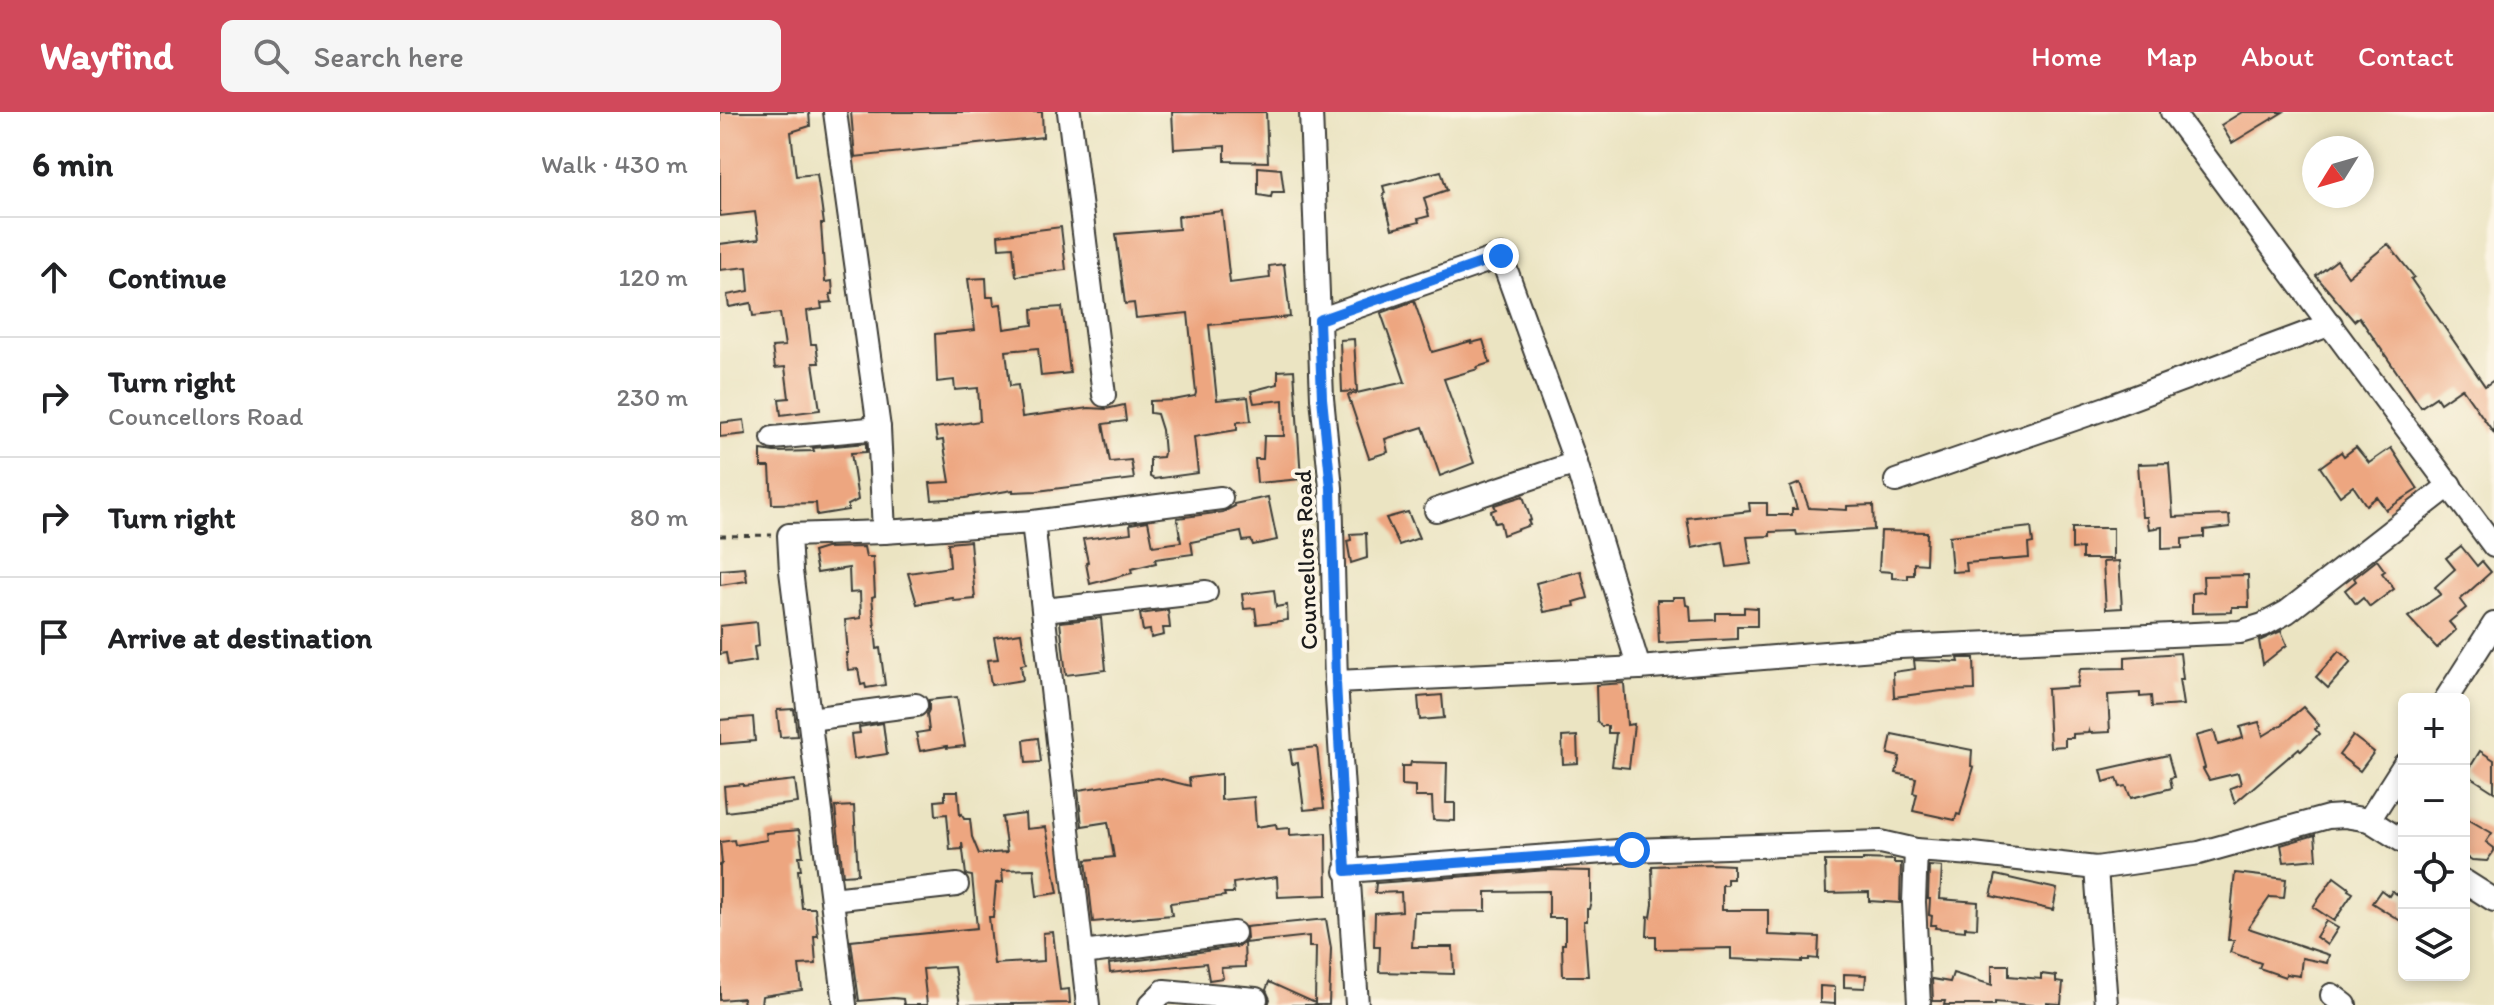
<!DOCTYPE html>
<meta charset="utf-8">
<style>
body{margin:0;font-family:Itim,sans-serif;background:#f6f6f6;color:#202124}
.controls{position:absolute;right:24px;bottom:24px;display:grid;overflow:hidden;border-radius:12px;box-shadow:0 4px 12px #0003}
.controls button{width:72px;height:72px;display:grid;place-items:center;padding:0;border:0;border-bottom:2px solid #e0e0e0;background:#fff;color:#202124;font:40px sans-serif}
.compass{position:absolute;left:1582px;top:24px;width:72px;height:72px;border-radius:50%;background:#fff;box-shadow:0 4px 12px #0003;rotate:233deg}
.stop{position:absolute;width:24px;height:24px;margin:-18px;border:6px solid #1a73e8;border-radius:50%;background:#fff}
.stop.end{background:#1a73e8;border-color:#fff;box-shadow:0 2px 8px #0008}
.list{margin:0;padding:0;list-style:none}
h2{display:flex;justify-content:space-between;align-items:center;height:104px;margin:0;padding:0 32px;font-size:34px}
h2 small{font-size:26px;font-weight:400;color:#757577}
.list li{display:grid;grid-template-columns:52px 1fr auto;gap:24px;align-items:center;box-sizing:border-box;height:120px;padding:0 32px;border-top:2px solid #e0e0e0}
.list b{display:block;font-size:30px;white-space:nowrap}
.list p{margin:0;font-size:26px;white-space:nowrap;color:#757577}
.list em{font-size:26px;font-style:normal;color:#757577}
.icon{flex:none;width:44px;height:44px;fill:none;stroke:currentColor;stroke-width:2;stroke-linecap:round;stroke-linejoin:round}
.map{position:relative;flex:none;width:1774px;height:893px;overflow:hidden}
header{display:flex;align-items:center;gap:48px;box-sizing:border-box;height:112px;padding:0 40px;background:#d1495b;color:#fff}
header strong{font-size:38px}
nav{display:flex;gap:44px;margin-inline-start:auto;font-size:28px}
.search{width:560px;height:72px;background:#f6f6f6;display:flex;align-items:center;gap:20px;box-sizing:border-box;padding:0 28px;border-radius:12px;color:#757577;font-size:30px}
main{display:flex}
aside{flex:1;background:#fff}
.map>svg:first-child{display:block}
.building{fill:#eda680}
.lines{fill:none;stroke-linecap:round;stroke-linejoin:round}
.minor-casing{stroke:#3b3a35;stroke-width:26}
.path{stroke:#3b3a35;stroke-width:3;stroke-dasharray:6 6;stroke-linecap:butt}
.minor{stroke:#fff;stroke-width:22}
.route{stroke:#1a73e8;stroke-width:10}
.labels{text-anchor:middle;stroke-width:8;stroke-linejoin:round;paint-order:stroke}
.street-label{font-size:24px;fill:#1c1c1c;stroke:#fcf5e5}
</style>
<header>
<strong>Wayfind</strong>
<div class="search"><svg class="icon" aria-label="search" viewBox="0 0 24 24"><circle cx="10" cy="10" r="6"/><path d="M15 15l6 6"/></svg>Search here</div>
<nav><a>Home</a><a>Map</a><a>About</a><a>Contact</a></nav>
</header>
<main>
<aside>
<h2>6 min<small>Walk · 430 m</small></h2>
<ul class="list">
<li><svg class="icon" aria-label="ahead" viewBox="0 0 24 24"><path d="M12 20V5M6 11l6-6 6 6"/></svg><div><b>Continue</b></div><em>120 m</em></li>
<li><svg class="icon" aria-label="right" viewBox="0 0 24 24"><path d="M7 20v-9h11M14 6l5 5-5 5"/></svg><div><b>Turn right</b><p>Councellors Road</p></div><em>230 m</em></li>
<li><svg class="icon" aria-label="right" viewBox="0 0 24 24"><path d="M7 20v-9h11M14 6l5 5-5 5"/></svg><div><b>Turn right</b></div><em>80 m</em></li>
<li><svg class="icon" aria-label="arrive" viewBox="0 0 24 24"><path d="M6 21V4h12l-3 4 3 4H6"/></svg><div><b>Arrive at destination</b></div></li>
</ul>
</aside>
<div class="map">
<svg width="1774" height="893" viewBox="0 0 1774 893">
<rect width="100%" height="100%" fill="#fcf5e5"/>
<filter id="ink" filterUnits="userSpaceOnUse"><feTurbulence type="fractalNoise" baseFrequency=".0125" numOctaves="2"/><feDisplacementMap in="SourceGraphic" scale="16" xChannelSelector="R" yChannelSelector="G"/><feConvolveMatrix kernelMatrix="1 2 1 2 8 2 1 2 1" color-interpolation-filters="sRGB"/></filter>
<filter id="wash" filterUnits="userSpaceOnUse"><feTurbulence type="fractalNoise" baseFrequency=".006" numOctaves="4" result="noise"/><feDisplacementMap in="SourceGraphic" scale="32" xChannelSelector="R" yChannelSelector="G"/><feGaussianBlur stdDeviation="1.8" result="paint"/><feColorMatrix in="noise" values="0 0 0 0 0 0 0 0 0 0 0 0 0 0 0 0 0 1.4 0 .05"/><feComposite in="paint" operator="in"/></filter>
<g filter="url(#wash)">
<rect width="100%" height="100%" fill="#ebe4c2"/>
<g id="blocks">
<g class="building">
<path d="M0,0H89L90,14L71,20L76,64L97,62L104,112H101L105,170L112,169L113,182H110L112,190L101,191L102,197L87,199L91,232H96L99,251H93L100,298L61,303L59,287L69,286L65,255L55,256L52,235L65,234L60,201L33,204L31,191L9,195L7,183L29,179L27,155L0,158V132L39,127L35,100L0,104Z"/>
<path d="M131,0H322L323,25L135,45Z"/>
<path d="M452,0H546L548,50L505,49V34L454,37Z"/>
<path d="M1522,0H1563L1512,31L1501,13Z"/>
<path d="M538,55L561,57L564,80H552L551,85L538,83Z"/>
<path d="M721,59L727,78L704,86L709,104L698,107L699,110L672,117L663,82L665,81L663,74Z"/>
<path d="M502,99L510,171L550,166L549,154L564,152L570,205L489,213L497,288L528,285L531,309L517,310V318L474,325L478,361L434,367L430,365V346L443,345L444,341L442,318L437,302L430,301V289L454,288L475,284L476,281L468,201L416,206L414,191L405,192L396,122L459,117L458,104Z"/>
<path d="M341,115L346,158L296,164L293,135L279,136L278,123Z"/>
<path d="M1668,132L1694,165L1691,167L1765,274L1774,268V321L1742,276L1720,291L1716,285L1701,295L1639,205L1634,209L1596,164L1617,148L1628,164Z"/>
<path d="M266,166L267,185H273L274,193L281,192L284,217L313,213L312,197L342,195L350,261L321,264L318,236L286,239L290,274L298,273L302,305L369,296L386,297L404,293L406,309L383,312L390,350L411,348L414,367L317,379L293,380V378L245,386L212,388L210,371L230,370L223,328L217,329L215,316L260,309L258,276L235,278L234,268L217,270L215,222L255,218L248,167Z"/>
<path d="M694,189L712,240L751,229V231L763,228L770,251L757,255L758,257L724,267L754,351L720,364L703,315L665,327L668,340L649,346L628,283L685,270L661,201Z"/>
<path d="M634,227L637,279L622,280L620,228Z"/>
<path d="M574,258L581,367L537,371L535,347H543L544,324H564L563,288L534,291L531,279L558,272V259Z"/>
<path d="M24,308L26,322L0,325V311Z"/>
<path d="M146,331V340L131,341L138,388L128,393V398L97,403L96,391L52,392L50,355H41V338L54,340L94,339L93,336Z"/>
<path d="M1636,335L1649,351L1671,336L1698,377L1666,398L1657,385L1646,393L1633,374L1620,384L1600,355L1621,340L1624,344Z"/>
<path d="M1449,351L1453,405L1509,403L1510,415L1484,418V425L1462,427V436L1442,437V415L1429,417L1427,405H1422L1418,352Z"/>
<path d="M1080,371L1089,396L1127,398V394L1153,393L1154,418L1077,423L1076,419L1050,420V424L1027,425L1031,452L1007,455L1003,430L972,436L967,406L1030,399L1029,391H1047V403H1072V397H1077L1070,375Z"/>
<path d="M803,384L811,408L808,409L810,413L783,423L780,410L775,411L771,399L776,397L774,393Z"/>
<path d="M548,385L557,428L533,433L531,428L523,429L521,420L471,430L473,442L435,447L436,451L411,457L412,461L370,472L366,451L368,450L363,427L411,421L410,412L428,409L433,434L461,430L457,406L503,400L515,394L514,392Z"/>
<path d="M688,400L699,426L679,433L666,406Z"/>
<path d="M1311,415L1313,431L1308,432L1309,446L1246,451L1247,459L1232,460L1229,424Z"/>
<path d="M1352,416H1393V447H1362V436L1352,437Z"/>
<path d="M1161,419L1207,420L1206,452L1194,451V463H1188V467L1172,466V460L1159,459Z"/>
<path d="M646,421L647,446L631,451L627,429L631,428L630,422Z"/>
<path d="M250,429L255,487L234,489L233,486L197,492L188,461L230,455L228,431Z"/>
<path d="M1741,434L1757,454L1762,449L1771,460L1740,488L1746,496L1729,510L1736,518L1717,536L1688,505L1721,482L1715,475L1735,457L1726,446Z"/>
<path d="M144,435L146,445H153L155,484L152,485L157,537L160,536L165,573L146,576L145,572L141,573L138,557L128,558L126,541H128L125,508L141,506L140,480L130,481L129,456L97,461L93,440L106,436Z"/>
<path d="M1657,448L1665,459L1662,461L1674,477L1650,495L1643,486L1636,492L1625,478L1636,469L1634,466Z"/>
<path d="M1399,449L1402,496L1386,497L1383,450Z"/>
<path d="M25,456L27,469L0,473V458Z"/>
<path d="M861,459L868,486L854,490L855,494L824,500L816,471Z"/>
<path d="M1528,463L1529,495H1512V500L1472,501V481L1484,480L1483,464Z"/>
<path d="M554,478L556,495L567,493L568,508L537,512L535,496L524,497L522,482Z"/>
<path d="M953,485H965L966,493L970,494L971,509L996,508V501H1024V495L1037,496V514H1017V527L939,531L937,488H953Z"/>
<path d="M448,498L450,516H443L444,523L431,526L430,518L423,519L420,502Z"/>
<path d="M381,506L386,558L346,563L340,510Z"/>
<path d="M37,510L39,534L34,535L36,549L8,553L6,541L0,542V514Z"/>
<path d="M1561,519L1567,533L1543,552L1539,529Z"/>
<path d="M301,521L306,552L301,553L303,568L271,573L267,548L278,547L274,525Z"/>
<path d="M1619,539L1631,550L1608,576L1596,565Z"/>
<path d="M1460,541L1463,567H1459L1463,593L1432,595L1431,584L1420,585V581L1388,583L1390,620L1370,621L1369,618L1368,621L1353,622V626H1345V634L1330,635L1327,577L1357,575L1360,557L1405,556V545Z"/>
<path d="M1238,546H1254L1255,578L1222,579L1174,585L1173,560L1195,557L1194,548L1239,550Z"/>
<path d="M904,571L907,613L914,612L909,656L892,654L896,621H888V614H881L877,609L876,573Z"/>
<path d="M722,583L724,606L700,608L698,585Z"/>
<path d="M237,585L245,634L227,636V634L200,639L196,621L209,619L207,602L209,598V588Z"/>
<path d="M1583,595L1599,613L1595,617L1599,622L1581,639L1579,636L1515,691L1510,676L1521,672L1518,661L1489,668L1483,657L1485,656L1476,624L1494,619L1498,633L1523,626L1520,615L1539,610L1543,624L1563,612Z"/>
<path d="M74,597L77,624L60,625L57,598Z"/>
<path d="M33,605L35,629L0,632V608Z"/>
<path d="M163,611L167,642L134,647L131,622L140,621L139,615Z"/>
<path d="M1172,622L1252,638L1251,654L1254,655L1240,703L1237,702L1235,708L1193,699L1197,682L1193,681L1196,666L1176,661L1180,645L1168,642Z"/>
<path d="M857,624L858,651L843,652L842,625Z"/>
<path d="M1633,624L1654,640L1640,659L1619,643Z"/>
<path d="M318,626L321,650L306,651L304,628Z"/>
<path d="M597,635L604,696L584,698L578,651L572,652L570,638Z"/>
<path d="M1760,639L1774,648V680L1746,662Z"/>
<path d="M1448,643L1454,665L1450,666L1452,676L1411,686L1406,674L1400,675L1397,666L1384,670L1381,658Z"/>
<path d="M691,650L727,651L726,691H735V709L713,708L712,685H695V674L682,673V654H690Z"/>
<path d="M501,662V688L534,685L536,715L556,712L557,717L570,716V723L606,721L607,783L558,785L557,765L513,771L514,781H504L505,784L450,791L452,803L373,810L366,748L394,745L388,710L362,714L358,678L438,666L470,674L469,666Z"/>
<path d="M75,668L78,691L6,700L4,674L23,672V674Z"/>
<path d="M225,679H238L240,703L242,702L244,707H250L252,725L259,742L287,740L282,705L305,702L306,717L326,715L338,781L317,784L314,757L282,758L283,770L276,771L273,805H269L274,852L324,849L323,821L333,820L340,878L349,877L350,891L240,893L234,855L203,857L207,893H184L183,887L173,886L139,889L131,829L257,816L252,764L246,763L242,730V737L230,738L227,702L216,703L215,689L225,688Z"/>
<path d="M134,694L138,762L123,763L115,695Z"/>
<path d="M1744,705L1772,721L1766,730L1774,736V739L1767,749L1752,748L1744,743Z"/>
<path d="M79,718L83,744H79L81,758H78L82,796H95L98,824H94L96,852L79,853L82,878L42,884L41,893H24L23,886L0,888V753L2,752L0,730L14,728L15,733L47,728L46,721Z"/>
<path d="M1595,723L1597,747L1564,750L1561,733Z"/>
<path d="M1143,747L1174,748V751H1181L1180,791L1149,789V780L1106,781L1105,749H1143Z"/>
<path d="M992,752L1013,753V767H1007V773H1002V798H1048V823L1099,825L1098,847L1089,846V848H1082V850L1011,847V836L936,837V824H927L928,804L931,805L933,792L932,754Z"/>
<path d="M1209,754L1222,755L1220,787L1258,790L1257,816L1245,815V819L1215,816L1216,813H1211L1212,804L1209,803L1210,787H1208Z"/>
<path d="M827,758L871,759V789L869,797H867V809H864L868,864H843L842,832H845V806H829V779L766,780V799L694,800L692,835H733L734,862L659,860L660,835H654L655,801L682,799L681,780L655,781L656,771Z"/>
<path d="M1515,761L1566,767L1564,786L1550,785L1528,816L1609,843L1607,851L1582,846L1580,864L1566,862L1565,865L1539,856L1541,851L1510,840L1514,828H1508Z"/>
<path d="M1276,763L1337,777L1333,798L1271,784Z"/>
<path d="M1614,765L1629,776L1628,778L1633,781L1614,809L1593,795Z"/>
<path d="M1661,778L1669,784L1672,779L1684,787V811L1652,791Z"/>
<path d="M606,807L611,836L609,893H548L550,887L546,878L549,870L595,891L596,835H589V824L524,831L527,826L526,815Z"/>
<path d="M1606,809L1618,816L1607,833L1596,825Z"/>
<path d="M524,831L525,855L501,856L503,866L489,868L486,851L390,861L389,852L516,835Z"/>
<path d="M1272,853H1289V864L1321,867V862L1336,864V870L1343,871L1341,892L1327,891V893H1311L1275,890V893H1224L1225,889H1213L1212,867L1230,870L1233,861L1272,873Z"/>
<path d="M1124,862L1146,863L1145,876L1124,875Z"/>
<path d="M1100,874L1115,875V892L1100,891Z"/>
</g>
</g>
</g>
<g filter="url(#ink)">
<use href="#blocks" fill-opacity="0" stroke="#3b3a35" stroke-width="2"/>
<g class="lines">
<g class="minor-casing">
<g id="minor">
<path d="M115,0L159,316L164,420"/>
<path d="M349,0L384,283"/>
<path d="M591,0L602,286L611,376L616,570L637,893"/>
<path d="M1452,0L1774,434"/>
<path d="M599,208L781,144L856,351L919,556"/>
<path d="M53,326L159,316"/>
<path d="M1176,369L1386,296L1611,212"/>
<path d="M716,398L856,351"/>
<path d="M313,410L501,386"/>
<path d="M324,498L486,480"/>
<path d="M616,570L919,556L1179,535L1520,520L1543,513L1567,500L1730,373"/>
<path d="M1726,587L1774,512"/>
<path d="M90,607L196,593"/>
<path d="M1649,708L1684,730"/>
<path d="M1196,738L1194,790L1199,893"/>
<path d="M1376,756L1386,893"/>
<path d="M626,759L912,738L1161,730L1196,738L1253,742L1376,756L1479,741L1608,705L1624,704L1649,708L1684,653"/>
<path d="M1744,769L1774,788"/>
<path d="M112,787L237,773"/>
<path d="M363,841L514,821"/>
<path d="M1612,883L1625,893"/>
<path d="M125,893L71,459L69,423L164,420L313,410L368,893"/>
<path d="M430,893L444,879L536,887"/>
</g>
</g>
<path class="path" d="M0,424L52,423"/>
<use href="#minor" class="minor"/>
</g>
</g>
<g class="lines" filter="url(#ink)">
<path class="route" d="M781,144L599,208L602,286L611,376L616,570L626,759L912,738"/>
</g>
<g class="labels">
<g class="street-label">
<text transform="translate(586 448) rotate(-92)" y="8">Councellors Road</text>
</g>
</g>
</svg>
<div class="controls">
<button>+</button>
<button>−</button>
<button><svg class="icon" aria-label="locate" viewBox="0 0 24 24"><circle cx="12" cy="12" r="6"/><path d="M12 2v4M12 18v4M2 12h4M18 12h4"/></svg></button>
<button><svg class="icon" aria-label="layers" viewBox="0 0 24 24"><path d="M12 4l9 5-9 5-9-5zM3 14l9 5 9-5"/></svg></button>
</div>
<svg class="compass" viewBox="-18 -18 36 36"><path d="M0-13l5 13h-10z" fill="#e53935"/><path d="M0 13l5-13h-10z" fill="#757577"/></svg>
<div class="stop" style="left:912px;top:738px"></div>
<div class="stop end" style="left:781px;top:144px"></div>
</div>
</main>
